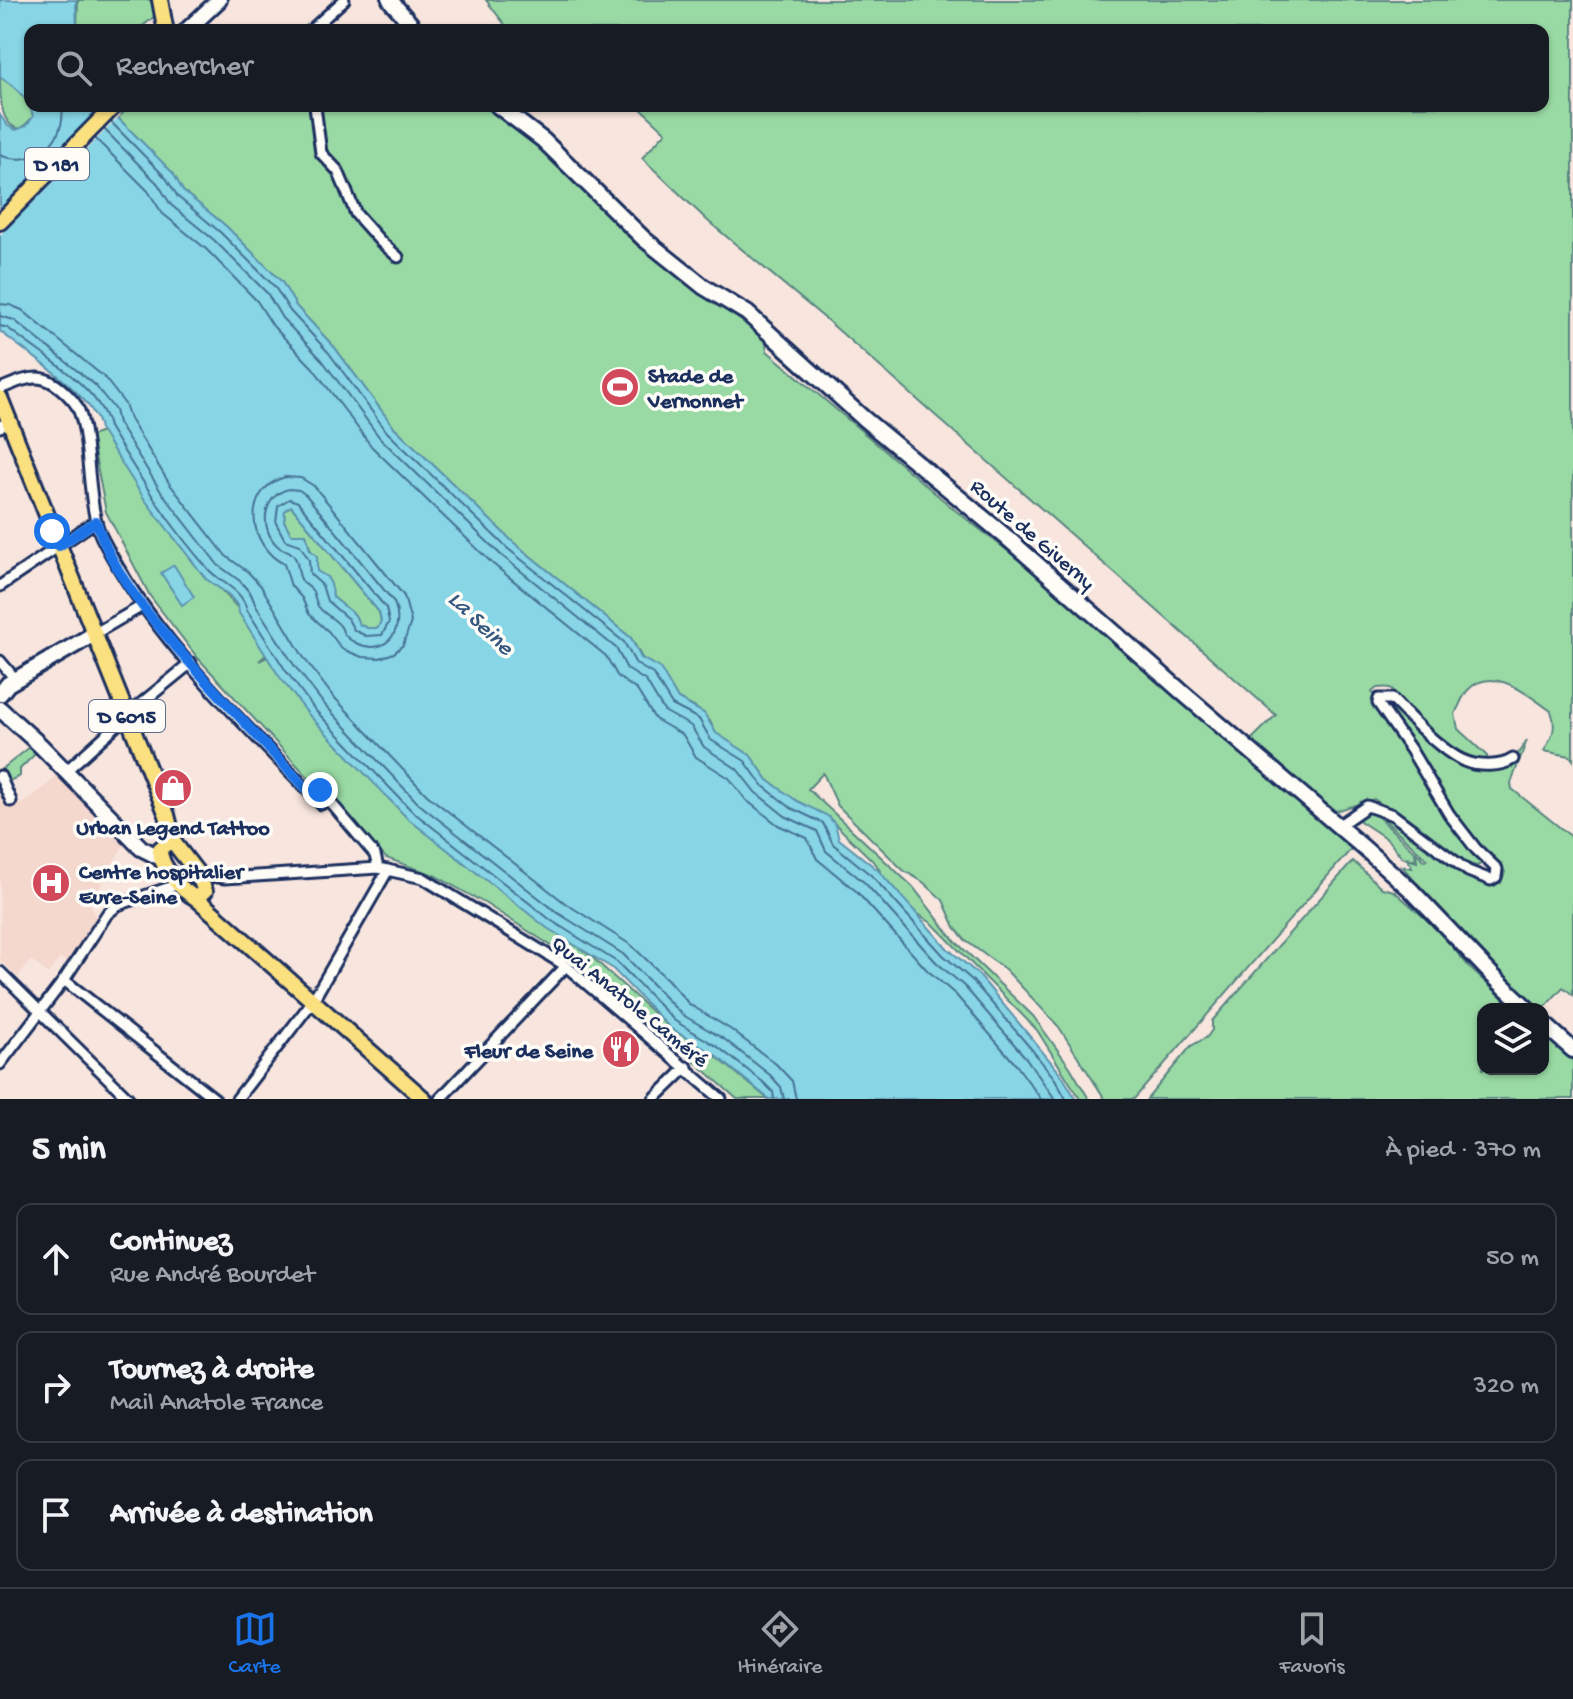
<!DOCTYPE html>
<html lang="fr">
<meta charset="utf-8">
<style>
body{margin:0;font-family:"Gochi Hand",sans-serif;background:#20242c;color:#f1f3f6}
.controls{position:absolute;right:24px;bottom:24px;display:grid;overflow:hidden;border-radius:16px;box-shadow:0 2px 6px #0004}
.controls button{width:72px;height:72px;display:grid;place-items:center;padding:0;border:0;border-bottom:2px solid #363941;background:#171b24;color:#f1f3f6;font:40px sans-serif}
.stop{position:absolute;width:24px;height:24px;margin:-18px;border:6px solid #1a73e8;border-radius:50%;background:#fff}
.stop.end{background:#1a73e8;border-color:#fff;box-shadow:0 2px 8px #0008}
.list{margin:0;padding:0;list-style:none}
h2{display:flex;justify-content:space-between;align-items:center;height:104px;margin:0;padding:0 32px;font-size:34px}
h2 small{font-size:26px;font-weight:400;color:#9ea1a6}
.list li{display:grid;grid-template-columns:52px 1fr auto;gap:24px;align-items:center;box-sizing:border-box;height:112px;margin:0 16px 16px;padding:0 16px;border:2px solid #363941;border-radius:16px}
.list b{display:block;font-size:30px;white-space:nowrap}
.list p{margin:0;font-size:26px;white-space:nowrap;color:#9ea1a6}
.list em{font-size:26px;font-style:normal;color:#9ea1a6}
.icon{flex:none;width:44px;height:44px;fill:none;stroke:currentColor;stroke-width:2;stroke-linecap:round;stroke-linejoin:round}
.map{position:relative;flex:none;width:1573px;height:1099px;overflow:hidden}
.search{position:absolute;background:#171b24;box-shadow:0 2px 6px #0004;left:24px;right:24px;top:24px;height:88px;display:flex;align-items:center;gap:20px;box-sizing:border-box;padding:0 28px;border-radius:16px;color:#9ea1a6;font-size:30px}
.sheet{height:488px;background:#171b24}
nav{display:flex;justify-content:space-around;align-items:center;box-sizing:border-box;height:112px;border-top:2px solid #363941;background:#171b24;font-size:22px;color:#9ea1a6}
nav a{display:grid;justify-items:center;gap:4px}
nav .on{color:#1a73e8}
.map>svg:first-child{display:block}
.built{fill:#f4d7cd}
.green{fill:#99daa4;stroke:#5a8481;stroke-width:2}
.water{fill:#87d5e5;stroke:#5c93af;stroke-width:2;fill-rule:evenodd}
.pier{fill:#f8e6de}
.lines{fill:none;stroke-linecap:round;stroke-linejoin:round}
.shore{stroke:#467194;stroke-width:2}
.minor-casing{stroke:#1b2f5e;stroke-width:15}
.secondary-casing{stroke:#1b2f5e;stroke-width:20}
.primary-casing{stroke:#1b2f5e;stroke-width:20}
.minor{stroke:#fdfcf7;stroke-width:9}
.secondary{stroke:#fdfcf7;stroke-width:14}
.primary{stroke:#fbe080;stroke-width:14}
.route{stroke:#1a73e8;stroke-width:10}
.labels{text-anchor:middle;stroke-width:7;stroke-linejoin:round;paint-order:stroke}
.shield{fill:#fdfcf7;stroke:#5f6c8c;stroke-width:2}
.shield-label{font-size:20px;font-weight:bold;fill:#1b2f5e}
.poi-label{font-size:22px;font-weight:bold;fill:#1b2f5e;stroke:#fdfcf7;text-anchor:start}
.street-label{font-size:22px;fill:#1b2f5e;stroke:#fdfcf7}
.water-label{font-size:24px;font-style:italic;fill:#365880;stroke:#fdfcf7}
</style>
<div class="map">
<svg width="1573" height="1099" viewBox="0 0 1573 1099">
<rect width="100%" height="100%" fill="#f8e6de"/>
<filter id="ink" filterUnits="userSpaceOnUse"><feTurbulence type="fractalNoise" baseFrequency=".0125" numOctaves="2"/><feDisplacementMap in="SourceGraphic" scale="16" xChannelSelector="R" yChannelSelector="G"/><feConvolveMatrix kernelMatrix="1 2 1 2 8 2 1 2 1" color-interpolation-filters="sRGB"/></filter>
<g filter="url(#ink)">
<path class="built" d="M54,774L126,842L109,869L91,905L96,918L88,935L69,963L60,958L48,974L31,960L18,977L0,960V798L3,797L8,807L19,803L20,805L43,788L54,778Z"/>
<g class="green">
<path d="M78,0H151L155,16L138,30H77Z"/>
<path d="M486,0H1573V760L1570,756L1544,751C1553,736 1557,727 1551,711C1528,695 1492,663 1467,691C1462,697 1459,707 1455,714L1458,729L1487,756V760C1460,759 1424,726 1406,708C1400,702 1397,691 1390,688C1387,687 1379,688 1377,688L1372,692L1379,709L1482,858L1481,864L1477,866L1469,864L1374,799L1336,811L1247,744L1276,715L828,321L709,222L642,158L666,132L638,106H1543V30H509Z"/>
<path d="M0,77C14,86 31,100 33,117L21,129C0,127 0,97 0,77Z"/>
<path d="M130,106H485L543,148L628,236L676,276L765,337L767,351L955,510L1030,568L1352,848L1134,1099H1105L1059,1027L1006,970L966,941L955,927L943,900L923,882L903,870L838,806L823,773L808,789L913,887L954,940L1033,1016L1070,1067L1089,1099H1080L1037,1030L933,924L914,911L889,886L876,864L828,817L797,802L768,780L750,755L715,733L710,721L696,708L678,699L662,673L642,658L631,638L513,542L393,426L335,348L296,306L282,282L226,226L183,191L173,173L118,118Z"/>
<path d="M103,432L112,448L178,543L237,607L268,653L259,661L267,657L299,701L423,830L525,910L592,957L670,1028L713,1054L768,1099H737C721,1085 706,1071 689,1057C673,1043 650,1039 641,1018L572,959L486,904L434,875L386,858L320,790L197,657L150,596L106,512L91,436Z"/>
<path d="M291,506L379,612L381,621L378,628H367L359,624L355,615L333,597L327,577L317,572L306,534H291L284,521L285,510Z"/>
<path d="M1387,700L1460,761L1511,764L1527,740L1511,783L1512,789L1573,838V995L1563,987L1543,1009H1536L1448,920L1402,866L1412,868L1408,859L1417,862L1416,852L1425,861L1427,859L1379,815L1382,810L1476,878L1501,883L1505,872L1472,837L1388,712L1385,705Z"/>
<path d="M30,747L36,753L20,769V776L7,782L2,769Z"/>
<path d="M1366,810L1373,812L1414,851L1416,860L1402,857L1387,839L1360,821L1358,817Z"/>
<path d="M1353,861L1382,888L1394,891L1437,929L1472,970L1515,1009H1483V1069H1543V1033L1573,1059V1099H1147L1191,1046L1207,1037L1212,1030V1021Z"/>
</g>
<g class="water">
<path d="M0,0H76L77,30H30V106H103L117,117L173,173L183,191L226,226L282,282L296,306L335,348L393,426L513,542L631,638L641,658L660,668L678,699L704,713L716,733L750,755L768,780L797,801L828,816L835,824L839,839L878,870L948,949L978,974L1061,1074L1076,1099H769L714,1054L670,1028L612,968L547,928L407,818L309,715L279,676L239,613L238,606L229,595L206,579L145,500L100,429C95,395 27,354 0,331V115L8,126L16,130L26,126L33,117C31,100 14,86 0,77ZM291,506L379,612L381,621L378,628H367L359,624L355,615L333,597L331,584L327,577L317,571V556L310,550L306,534H291L284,521L285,510Z"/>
<path d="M174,565L194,597L182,605L161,573Z"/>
</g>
<path class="pier" d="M101,106H109L121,115L0,235V209Z"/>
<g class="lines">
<g class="shore">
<path d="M111,122L166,178L178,197L220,232L275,287L290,311L329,353L387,432L507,548L624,642L636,664L653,674L672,705L699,719L711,740L745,761L762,785L791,808L823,823L833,844L872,876L943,955L972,980L1033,1051L1055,1079L1066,1099"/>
<path d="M104,129L158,184L171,205L214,240L267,293L282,318L322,360L380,438L501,555L616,648L627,669L646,681L664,711L691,726L704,747L737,769L755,792L785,816L817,831L826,851L865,883L936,962L965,987L1026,1058L1055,1099"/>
<path d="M95,138L148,191L162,213L206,249L257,301L273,326L313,368L372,447L493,564L606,656L618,677L637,690L655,719L683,735L696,757L729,778L746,800L778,825L807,838L817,859L856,891L927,970L956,995L1017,1066L1041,1099"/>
<path d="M0,155C34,169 67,141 62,106"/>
<path d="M0,304L10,305L22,310L104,377L125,404L130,419L169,483L226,556L248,572L261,586L304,658L332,695L427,795L565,903L631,945L668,980L689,1004L730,1029L776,1064L792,1081L796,1099"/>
<path d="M0,316L14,320L95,385L115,410L118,423L160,490L218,565L240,581L251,594L256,606L294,665L323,703L419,804L558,913L623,954L681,1014L724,1039L770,1075L781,1087L784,1099"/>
<path d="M0,326L8,328C39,354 100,386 109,427C139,476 170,527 209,570C222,584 242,589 247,610L286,671L315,710L412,811L552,921L617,962L675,1021L718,1047L763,1082L773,1092L774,1099"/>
<path d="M285,477L301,478L314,486L404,596L411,622L403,645L394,653L380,658L362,657L342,649L329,632L309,614L302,598L291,586L284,564C248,546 241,490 285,477Z"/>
<path d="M289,489L299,490L306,495L394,602C405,629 388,656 358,644C356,643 349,639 348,638C342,633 344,633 341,627C335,618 324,615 318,606C315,601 315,593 311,589C308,586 304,584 302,581C296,572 300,559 291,553C288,550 283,550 280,548C258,531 262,495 289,489Z"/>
<path d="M289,499L298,502L386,608L389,622L382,635L366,636L354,630L348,619L327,601L322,585L310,574L309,560L300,545L285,540L276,523L278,506Z"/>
</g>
<g class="minor-casing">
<g id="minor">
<path d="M311,30L344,0"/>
<path d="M315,106L321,153L338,171L356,214L381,242L398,257"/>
<path d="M0,389C34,374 48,371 74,402C92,423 85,505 102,538C153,639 244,723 321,804L320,790L375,855L378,868"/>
<path d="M0,427L2,425"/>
<path d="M0,586L96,521"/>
<path d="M94,634L142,606"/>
<path d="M0,661L16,680"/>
<path d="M66,771L138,706L191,663"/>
<path d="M0,776L11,801"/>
<path d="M1338,826L1367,806L1393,815L1468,871L1491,880L1496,877L1497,869L1476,849L1449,814L1411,750L1378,703L1379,699H1392C1409,717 1441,751 1464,761C1478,767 1501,767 1513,759"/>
<path d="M198,874L225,878L378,868L423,878L566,966L721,1099"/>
<path d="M0,972L129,1099"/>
<path d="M64,980L215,1099"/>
<path d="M0,1064L64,980L107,914L118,905L179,884"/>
<path d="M237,1099L312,1002L388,870"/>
<path d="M440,1099L566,966"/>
<path d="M654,1099L687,1067"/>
</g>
</g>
<g class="secondary-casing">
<g id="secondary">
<path d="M390,0L416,30"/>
<path d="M187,30L219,0"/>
<path d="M498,106L543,140L644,239L704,287L747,313L863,418L1005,536L1183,693L1364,848L1411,890L1493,976L1528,1009"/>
<path d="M0,694L8,684L94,634"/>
<path d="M0,709L40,745L141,848L159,857"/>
<path d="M1543,1023L1573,1050"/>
</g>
</g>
<g class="primary-casing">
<g id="primary">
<path d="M160,0L165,27"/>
<path d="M0,222L114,106"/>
<path d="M0,398L167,815L174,843"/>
<path d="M167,843H174L198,874L205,891L196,898C182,891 159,866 160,849Z"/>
<path d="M196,898L424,1099"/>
</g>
</g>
<use href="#minor" class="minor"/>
<use href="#secondary" class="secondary"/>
<use href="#primary" class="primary"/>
</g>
</g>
<g class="lines" filter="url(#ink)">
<path class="route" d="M52,531L59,546L96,521C115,580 159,628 199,673C239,717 280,761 321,804L320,790"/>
</g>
<defs>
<g id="stadium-disc" transform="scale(2)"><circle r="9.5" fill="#d1495b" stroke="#fdfcf7"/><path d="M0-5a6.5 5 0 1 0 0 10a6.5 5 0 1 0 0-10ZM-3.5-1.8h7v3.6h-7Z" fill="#fff"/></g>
<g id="shop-disc" transform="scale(2)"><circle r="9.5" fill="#d1495b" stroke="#fdfcf7"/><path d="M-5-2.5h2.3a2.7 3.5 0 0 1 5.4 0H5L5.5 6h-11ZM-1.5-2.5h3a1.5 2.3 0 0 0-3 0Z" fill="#fff"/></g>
<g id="hospital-disc" transform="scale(2)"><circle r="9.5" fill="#d1495b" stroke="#fdfcf7"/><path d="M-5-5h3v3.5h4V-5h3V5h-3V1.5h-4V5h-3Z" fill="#fff"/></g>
<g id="restaurant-disc" transform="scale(2)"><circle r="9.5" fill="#d1495b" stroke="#fdfcf7"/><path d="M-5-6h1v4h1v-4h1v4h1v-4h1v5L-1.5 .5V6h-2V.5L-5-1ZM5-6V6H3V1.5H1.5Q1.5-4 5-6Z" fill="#fff"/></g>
</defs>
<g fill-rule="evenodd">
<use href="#stadium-disc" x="620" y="387"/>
<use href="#shop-disc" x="173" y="788"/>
<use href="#hospital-disc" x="51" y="883"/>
<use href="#restaurant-disc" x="621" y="1049"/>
</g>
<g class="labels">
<g class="shield">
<rect x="25" y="148" width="64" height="32" rx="6"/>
<rect x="89" y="700" width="76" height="32" rx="6"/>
</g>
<g class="shield-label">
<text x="57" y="171">D 181</text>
<text x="127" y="723">D 6015</text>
</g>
<g class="poi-label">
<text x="648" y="382">Stade de<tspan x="648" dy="25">Vernonnet</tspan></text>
<text x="173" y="834" text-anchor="middle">Urban Legend Tattoo</text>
<text x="79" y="878">Centre hospitalier<tspan x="79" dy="25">Eure-Seine</tspan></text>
<text x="593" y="1057" text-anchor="end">Fleur de Seine</text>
</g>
<g class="street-label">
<text transform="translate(1034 533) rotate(41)" y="8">Route de Giverny</text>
<text transform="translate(631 1000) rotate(39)" y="8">Quai Anatole Caméré</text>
</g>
<g class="water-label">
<text transform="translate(482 622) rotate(44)" y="8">La Seine</text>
</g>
</g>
</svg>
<div class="controls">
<button><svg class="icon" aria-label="layers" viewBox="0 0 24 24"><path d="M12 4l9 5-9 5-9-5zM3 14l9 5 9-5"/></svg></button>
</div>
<div class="stop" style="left:52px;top:531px"></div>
<div class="stop end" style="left:320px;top:790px"></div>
<div class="search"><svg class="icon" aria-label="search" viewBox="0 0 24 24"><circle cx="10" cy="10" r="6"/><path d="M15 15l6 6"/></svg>Rechercher</div>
</div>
<section class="sheet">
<h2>5 min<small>À pied · 370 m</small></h2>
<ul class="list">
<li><svg class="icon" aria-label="ahead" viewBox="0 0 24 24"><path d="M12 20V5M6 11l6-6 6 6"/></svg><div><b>Continuez</b><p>Rue André Bourdet</p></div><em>50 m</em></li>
<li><svg class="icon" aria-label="right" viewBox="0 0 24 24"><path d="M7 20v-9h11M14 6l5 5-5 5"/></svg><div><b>Tournez à droite</b><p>Mail Anatole France</p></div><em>320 m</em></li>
<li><svg class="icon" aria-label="arrive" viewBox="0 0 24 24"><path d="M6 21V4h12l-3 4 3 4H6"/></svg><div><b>Arrivée à destination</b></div></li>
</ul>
</section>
<nav>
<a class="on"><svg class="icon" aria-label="map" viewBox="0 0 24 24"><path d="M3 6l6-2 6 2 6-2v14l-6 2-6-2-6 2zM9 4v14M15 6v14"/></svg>Carte</a>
<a><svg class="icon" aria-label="directions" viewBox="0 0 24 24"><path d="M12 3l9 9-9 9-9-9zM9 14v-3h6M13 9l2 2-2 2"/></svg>Itinéraire</a>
<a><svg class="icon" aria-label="saved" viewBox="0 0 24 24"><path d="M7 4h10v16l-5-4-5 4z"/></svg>Favoris</a>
</nav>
